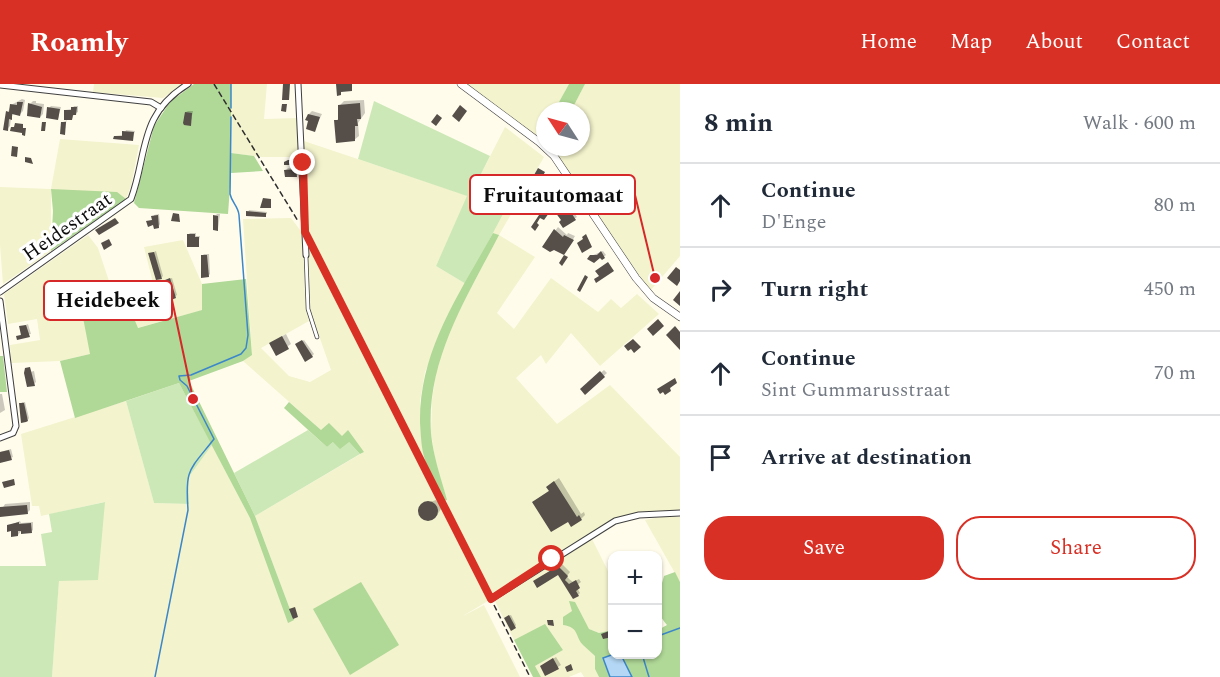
<!DOCTYPE html>
<meta charset="utf-8">
<style>
body{margin:0;font-family:Spectral,serif;background:#f2f2f3;color:#1f2937}
.controls{position:absolute;right:18px;bottom:18px;display:grid;overflow:hidden;border-radius:12px;box-shadow:0 2px 4px #0004}
.controls button{width:54px;height:54px;display:grid;place-items:center;padding:0;border:0;border-bottom:2px solid #e0e1e3;background:#fff;color:#1f2937;font:30px sans-serif}
.compass{position:absolute;left:536px;top:18px;width:54px;height:54px;border-radius:50%;background:#fff;box-shadow:0 2px 4px #0004;rotate:306deg}
.stop{position:absolute;width:18px;height:18px;margin:-14px;border:4px solid #d93025;border-radius:50%;background:#fff}
.stop.end{background:#d93025;border-color:#fff;box-shadow:0 2px 6px #0008}
.list{margin:0;padding:0;list-style:none}
h2{display:flex;justify-content:space-between;align-items:center;height:78px;margin:0;padding:0 24px;font-size:26px}
h2 small{font-size:20px;font-weight:400;color:#747a83}
.list li{display:grid;grid-template-columns:39px 1fr auto;gap:18px;align-items:center;box-sizing:border-box;height:84px;padding:0 24px;border-top:2px solid #e0e1e3}
.list b{display:block;font-size:22px;white-space:nowrap}
.list p{margin:0;font-size:20px;white-space:nowrap;color:#747a83}
.list em{font-size:20px;font-style:normal;color:#747a83}
.actions{display:flex;gap:12px;padding:18px 24px}
.actions a{flex:1;padding:14px 0;border:2px solid #d93025;border-radius:24px;text-align:center;font-size:21px;color:#d93025}
.actions .main{background:#d93025;color:#fff}
.icon{flex:none;width:33px;height:33px;fill:none;stroke:currentColor;stroke-width:2;stroke-linecap:round;stroke-linejoin:round}
.map{position:relative;flex:none;width:680px;height:593px;overflow:hidden}
header{display:flex;align-items:center;gap:36px;box-sizing:border-box;height:84px;padding:0 30px;background:#d93025;color:#fff}
header strong{font-size:28px}
nav{display:flex;gap:33px;margin-inline-start:auto;font-size:21px}
main{display:flex}
aside{flex:1;background:#fff}
.map>svg:first-child{display:block}
.farmland{fill:#f3f3cd}
.green{fill:#cde8b7}
.forest{fill:#b0d897}
.water{fill:#b3d7f4;stroke:#3b87ca;stroke-width:1.5}
.shadow{fill:#0003}
.lines{fill:none;stroke-linecap:round;stroke-linejoin:round}
.stream{stroke:#3b87ca;stroke-width:1.5}
.building{fill:#554e49}
.service-casing{stroke:#3f3f3f;stroke-width:4.5}
.minor-casing{stroke:#3f3f3f;stroke-width:7}
.tertiary-casing{stroke:#3f3f3f;stroke-width:8}
.path{stroke:#2e2e2e;stroke-width:1.5;stroke-dasharray:6 3;stroke-linecap:butt}
.service{stroke:#fff;stroke-width:3}
.minor{stroke:#fff;stroke-width:5}
.tertiary{stroke:#fff;stroke-width:7}
.route{stroke:#d93025;stroke-width:8}
.labels{text-anchor:middle;stroke-width:6;stroke-linejoin:round;paint-order:stroke}
.street-label{font-size:20px;fill:#0c0c0c;stroke:#fff}
.leader{fill:none;stroke:#d62828;stroke-width:2}
.callout-dot{fill:#d62828;stroke:#fff;stroke-width:2}
.callout{fill:#fff;stroke:#d62828;stroke-width:2}
.callout-label{font-size:21px;text-anchor:middle;font-weight:bold;fill:#0c0c0c}
</style>
<header>
<strong>Roamly</strong>
<nav><a>Home</a><a>Map</a><a>About</a><a>Contact</a></nav>
</header>
<main>
<div class="map">
<svg width="680" height="593" viewBox="0 0 680 593">
<rect width="100%" height="100%" fill="#fffcec"/>
<g class="farmland">
<path d="M94,0H183L163,14L93,8Z"/>
<path d="M231,0H267L264,35L298,34L301,73H262L231,69Z"/>
<path d="M467,0H569L554,27H545V44L539,55Z"/>
<path d="M585,0H680V172L650,207L551,64L581,63V27H571Z"/>
<path d="M505,43L544,73L499,151L535,173L497,229L514,245L551,194L598,228L611,215L621,224L637,210L659,230L600,282L571,249L546,280L541,271L516,294L557,340L610,301L680,373V427L648,428L625,432L492,512L449,425L435,377L431,348L432,316L437,282L451,243L498,151L493,149L511,115L479,94Z"/>
<path d="M60,55L139,61L131,102L126,115L51,105V167L3,200L0,161V103L51,105Z"/>
<path d="M304,57L468,112L436,182L466,200L447,235L425,288L420,317L421,352L424,375L308,148Z"/>
<path d="M291,134L303,150L306,225L309,237L261,264L289,292L310,298L331,286L309,223L308,158L488,517L461,533L484,521L520,593H52L59,496L104,418L41,432L39,422H32L21,350L126,317L154,419L189,420L188,394L212,361L250,434L294,536L255,432L364,368L342,352L322,347L243,277L252,270L243,135Z"/>
<path d="M88,151L98,164L110,200L117,197L123,206L153,199L144,163L183,156L202,200L203,226L137,244L123,207L90,270L60,277L11,279L10,261L40,256L37,235L8,240L4,210Z"/>
<path d="M665,432L680,433V498L645,436Z"/>
<path d="M592,455L612,495V546L599,549L589,545L572,527L563,534V541L572,542L576,547L582,560L595,572V585L599,593H584L581,588L569,593H541L535,582L563,566L545,541L514,556L495,517Z"/>
</g>
<g class="green">
<path d="M374,17L490,72L479,94L511,115L466,200L436,182L467,112L358,75Z"/>
<path d="M179,299L212,361L188,394L189,420L154,419L126,317Z"/>
<path d="M308,346L327,363L333,358H349L360,370L255,432L234,389Z"/>
<path d="M105,418L98,496L59,497L52,593H0V482H46L41,450L52,448L49,430Z"/>
</g>
<g class="forest">
<path d="M194,0H231V69L254,72L263,87L231,89L228,130L139,124L134,119L154,42L170,18Z"/>
<path d="M569,0H585L571,27H554Z"/>
<path d="M51,105L117,108L126,115L51,167L53,127Z"/>
<path d="M493,149L499,151C467,213 426,276 431,349C433,372 441,394 447,416L444,417C437,404 429,390 425,376C421,364 421,351 420,339C419,266 459,211 493,149Z"/>
<path d="M246,195L252,271L243,277L189,297L255,432L294,536L288,539L250,434L179,299L75,334L60,277L90,270L81,223L122,206L138,244L202,226V200Z"/>
<path d="M0,272H3L7,308H0Z"/>
<path d="M289,318L321,346L329,339L342,352L348,346L364,368L360,370L349,358L340,365L333,358L327,363L284,324Z"/>
<path d="M675,488L680,498V593H599L595,585V572C591,568 587,565 583,561C574,551 580,544 563,541V533L572,527L569,517L575,518L589,545L599,549L612,546V570H658V546L667,541C652,523 658,514 664,492Z"/>
<path d="M361,498L399,561L350,591L313,525Z"/>
<path d="M545,540L563,566L535,582L541,593H533L514,556Z"/>
</g>
<path class="water" d="M614,570L621,571L632,593H610L603,574Z"/>
<g class="shadow">
<path d="M22,15L25,16L23,27L20,30L14,29L11,34L10,42L7,45L8,28L11,21Z"/>
<path d="M364,16L365,29L358,39L359,52L354,56L336,37L340,33L339,22L344,17Z"/>
<path d="M33,17H36V19L44,20L43,30L40,33L30,20Z"/>
<path d="M51,22L61,23L58,35L49,24Z"/>
<path d="M74,22H78V28L74,30L72,35L67,34L64,49L63,38L66,37L65,26L72,25Z"/>
<path d="M188,27H193L190,41L186,28Z"/>
<path d="M312,27L322,30L314,46L309,30Z"/>
<path d="M126,46L135,47L132,56L115,52L124,51Z"/>
<path d="M288,84H298V90L296,92L286,86Z"/>
<path d="M565,115L577,133L564,142L563,136L554,125Z"/>
<path d="M249,126L267,128V130L265,131L248,128Z"/>
<path d="M159,130L160,140L159,142L154,139L148,138L154,135V131Z"/>
<path d="M217,130H220L218,145L215,132Z"/>
<path d="M558,143L567,151L568,149L575,152L569,162H544Z"/>
<path d="M190,149H196V152H200L198,161L188,151Z"/>
<path d="M156,167L163,192L161,194L150,170Z"/>
<path d="M603,167L606,171L602,174L591,172Z"/>
<path d="M204,170H209L210,190L208,192L202,172Z"/>
<path d="M172,194L177,211L172,214L168,195Z"/>
<path d="M28,240L31,250L18,252L22,250L21,243Z"/>
<path d="M286,250L291,260L276,270L274,257Z"/>
<path d="M304,256L314,270L312,272L299,259Z"/>
<path d="M604,286L607,289L585,309L582,305Z"/>
<path d="M34,287L36,298L34,300L30,288Z"/>
<path d="M0,310H2L5,326L0,329Z"/>
<path d="M22,318H25L29,334L28,336L21,320Z"/>
<path d="M11,365L13,373L1,377L0,368Z"/>
<path d="M559,394L581,430L584,428L585,431L581,435L568,436L533,418L550,406L552,399Z"/>
<path d="M436,416L440,420L441,425L437,431L428,436L423,434L419,426L422,421Z"/>
<path d="M30,418V426L27,429L0,428L5,420Z"/>
<path d="M20,437L21,439L33,438V446L32,447L22,446L18,451L8,442Z"/>
<path d="M562,480L570,488L567,492L569,495L573,498L579,495L581,498L576,502L580,509L578,511L559,489L538,494Z"/>
<path d="M511,531L516,541L515,543L508,532Z"/>
<path d="M556,573L561,581L546,590L541,582Z"/>
</g>
<g class="lines">
<g class="stream">
<path d="M231,24V0"/>
<path d="M658,552L680,544"/>
<path d="M642,570L649,593"/>
<path d="M155,593L188,426C185,384 189,387 214,355L187,302L180,296L179,292L191,291L241,270L246,264L248,251L239,131C238,122 232,119 230,110L231,33"/>
</g>
</g>
<g class="building">
<path d="M283,0H290L289,16H282Z"/>
<path d="M336,0H352V7L341,8V11L337,12Z"/>
<path d="M17,18H23L20,32L12,30V36L9,35L8,47L3,46L6,27L9,28L10,20L17,21Z"/>
<path d="M28,19L42,23L40,34L27,32Z"/>
<path d="M360,19L361,35H357L358,42H355V57L336,59L334,36H338V21Z"/>
<path d="M282,20H287L286,28L281,27Z"/>
<path d="M460,21L467,27L459,38L452,32Z"/>
<path d="M47,23L60,25L58,36L46,34Z"/>
<path d="M71,23H77L76,31H73L72,36H64V26H71Z"/>
<path d="M185,28L192,29L191,42L184,41L183,39Z"/>
<path d="M308,30L320,33L315,48L306,45L308,37L305,36Z"/>
<path d="M437,30L442,34L436,42L431,38Z"/>
<path d="M42,38H46L45,47H41Z"/>
<path d="M61,38H66L65,51L60,50Z"/>
<path d="M15,39L23,40V44H26L25,52L22,51V49L10,47L11,43H14Z"/>
<path d="M122,47L134,48L133,57L113,55L114,52H122Z"/>
<path d="M12,62L18,63L17,73L11,72Z"/>
<path d="M25,73L31,74L33,80L25,78Z"/>
<path d="M288,76H296V81H284V78Z"/>
<path d="M538,84L545,88L537,102L534,103L530,98Z"/>
<path d="M296,85L297,93H285L284,86Z"/>
<path d="M533,106L540,110L530,131L526,128L528,124L525,122Z"/>
<path d="M263,114L271,115V124H260Z"/>
<path d="M562,115L576,136L563,144L559,138L561,136L552,124Z"/>
<path d="M543,125L549,129L544,136L540,134L537,139L539,141L535,147L531,143Z"/>
<path d="M246,127L266,129V133L246,132Z"/>
<path d="M173,129L179,130L180,138L171,137Z"/>
<path d="M158,131L159,144L154,145L153,141L148,143L146,137L152,136L151,132Z"/>
<path d="M213,131L218,132V147L213,146Z"/>
<path d="M115,134L119,139L99,151L95,146Z"/>
<path d="M554,145L563,153L564,151L574,156L564,171L554,166L550,168L542,163Z"/>
<path d="M187,150H195V153H199V163H187Z"/>
<path d="M586,150L592,163L582,169L577,159L583,155L582,153Z"/>
<path d="M109,155L112,161L104,166L101,159Z"/>
<path d="M601,167L605,174L602,176L600,174L594,179L587,175L590,171H597Z"/>
<path d="M154,168L162,195L156,196L148,169Z"/>
<path d="M201,171H207L209,193L201,194Z"/>
<path d="M564,171L568,173L562,182L559,179Z"/>
<path d="M608,178L614,187L596,199L594,195L599,192L595,187Z"/>
<path d="M676,183L680,186V197L677,202L667,194Z"/>
<path d="M585,191L588,193L580,208L577,206Z"/>
<path d="M170,194L176,214L171,216L165,196Z"/>
<path d="M680,207V222L673,216Z"/>
<path d="M658,235L664,242L653,252L647,245Z"/>
<path d="M26,241L30,253L17,256L16,252L21,251L19,242Z"/>
<path d="M675,242L680,248V266L666,251Z"/>
<path d="M282,252L289,265L276,272L269,259Z"/>
<path d="M633,255L641,263L634,269L631,265L628,267L624,262Z"/>
<path d="M302,256L313,273L305,278L295,260Z"/>
<path d="M30,283L35,302L27,303L24,289L25,284Z"/>
<path d="M600,287L605,293L585,311L580,305Z"/>
<path d="M675,294L677,299L670,304L671,307L665,311L663,308L660,310L657,305Z"/>
<path d="M19,319H24L28,337L26,338L21,339Z"/>
<path d="M9,366L12,376L0,379V368Z"/>
<path d="M14,395L15,401L4,404L2,398Z"/>
<path d="M554,397L577,433L579,431L582,436L571,443L568,438L551,448L532,418L549,407L546,403Z"/>
<circle cx="428" cy="427" r="10"/>
<path d="M27,421L28,430L0,433V423Z"/>
<path d="M19,438V440L31,439L32,449L21,450V447H18V452L11,453V447L7,448V441Z"/>
<path d="M558,482L568,492L565,496L569,500L576,496L580,504L576,507L579,512L573,515L558,491L537,504L533,497Z"/>
<path d="M295,523L298,533L293,535L289,525Z"/>
<path d="M509,531L516,544L511,547L504,534Z"/>
<path d="M547,536H553L554,542L548,541Z"/>
<path d="M612,546V553L603,555L601,550Z"/>
<path d="M553,574L559,585L545,592L540,582Z"/>
<path d="M571,580L573,586L567,588L565,583Z"/>
</g>
<g class="lines">
<g class="service-casing">
<path id="service" d="M306,171L308,225L317,253"/>
</g>
<g class="minor-casing">
<g id="minor">
<path d="M298,0L306,171"/>
<path d="M0,1L151,18L161,24"/>
<path d="M0,208L131,115C148,69 138,31 188,0"/>
<path d="M0,217L16,342L13,349L0,354"/>
<path d="M491,515L615,437L639,431L680,429"/>
</g>
</g>
<g class="tertiary-casing">
<path id="tertiary" d="M461,0L539,58L554,72L636,194L653,214L680,233"/>
</g>
<g class="path">
<path d="M214,0L298,137"/>
<path d="M311,160L488,509"/>
<path d="M494,521L530,593"/>
</g>
<use href="#service" class="service"/>
<use href="#minor" class="minor"/>
<use href="#tertiary" class="tertiary"/>
</g>
<g class="lines">
<path class="route" d="M303,79L305,148L491,515L552,475"/>
</g>
<g class="labels">
<g class="street-label">
<text transform="translate(67 142) rotate(-35)" y="7">Heidestraat</text>
</g>
</g>
<path class="leader" d="M655 194L635 111M193 315L172 216"/>
<g class="callout-dot">
<circle cx="655" cy="194" r="6"/>
<circle cx="193" cy="315" r="6"/>
</g>
<g class="callout">
<rect x="470" y="91" width="165" height="39" rx="6"/>
<rect x="44" y="197" width="128" height="39" rx="6"/>
</g>
<g class="callout-label">
<text x="553" y="118">Fruitautomaat</text>
<text x="108" y="223">Heidebeek</text>
</g>
</svg>
<div class="controls">
<button>+</button>
<button>−</button>
</div>
<svg class="compass" viewBox="-18 -18 36 36"><path d="M0-13l5 13h-10z" fill="#e53935"/><path d="M0 13l5-13h-10z" fill="#747a83"/></svg>
<div class="stop" style="left:552px;top:475px"></div>
<div class="stop end" style="left:303px;top:79px"></div>
</div>
<aside>
<h2>8 min<small>Walk · 600 m</small></h2>
<ul class="list">
<li><svg class="icon" aria-label="ahead" viewBox="0 0 24 24"><path d="M12 20V5M6 11l6-6 6 6"/></svg><div><b>Continue</b><p>D'Enge</p></div><em>80 m</em></li>
<li><svg class="icon" aria-label="right" viewBox="0 0 24 24"><path d="M7 20v-9h11M14 6l5 5-5 5"/></svg><div><b>Turn right</b></div><em>450 m</em></li>
<li><svg class="icon" aria-label="ahead" viewBox="0 0 24 24"><path d="M12 20V5M6 11l6-6 6 6"/></svg><div><b>Continue</b><p>Sint Gummarusstraat</p></div><em>70 m</em></li>
<li><svg class="icon" aria-label="arrive" viewBox="0 0 24 24"><path d="M6 21V4h12l-3 4 3 4H6"/></svg><div><b>Arrive at destination</b></div></li>
</ul>
<div class="actions"><a class="main">Save</a><a>Share</a></div>
</aside>
</main>
